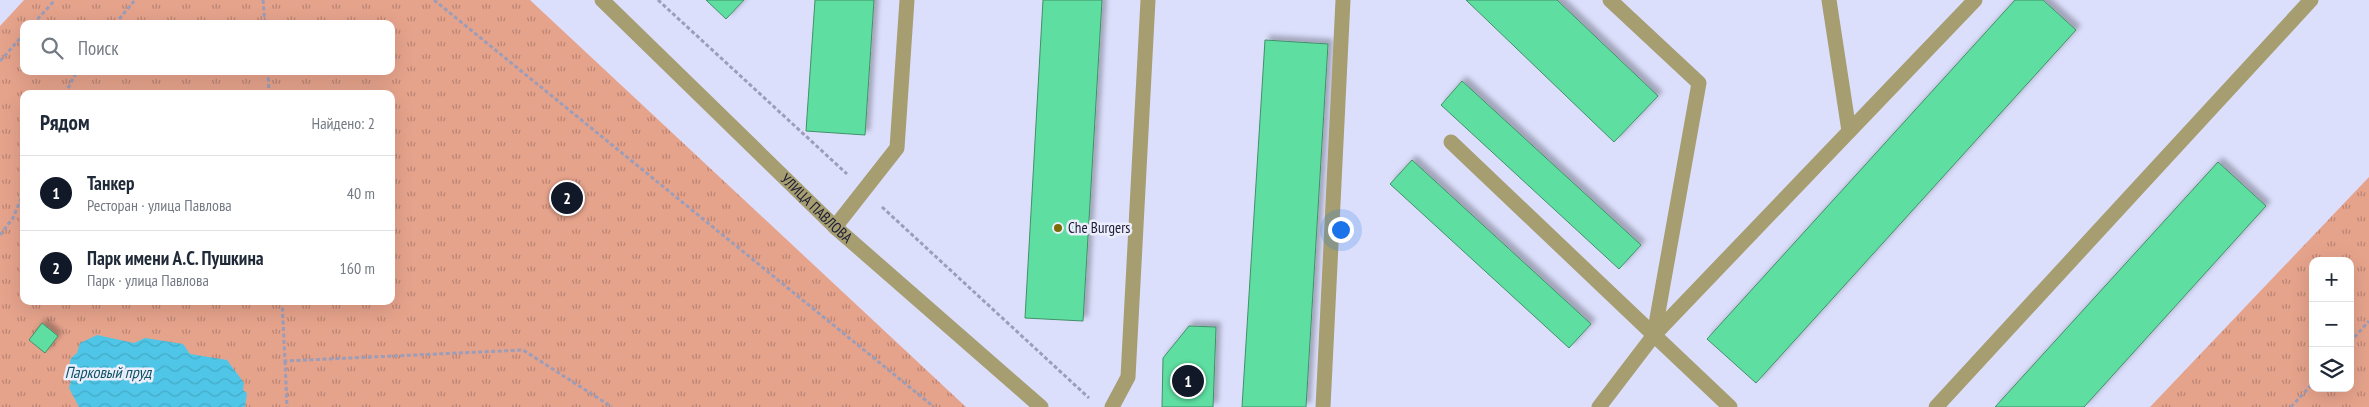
<!DOCTYPE html>
<html lang="ru">
<meta charset="utf-8">
<style>
body{margin:0;font-family:"PT Sans Narrow",sans-serif;background:#f6f6f7;color:#1f2937}
.controls{position:absolute;right:15px;bottom:15px;display:grid;overflow:hidden;border-radius:10px;box-shadow:0 5px 20px #0002}
.controls button{width:45px;height:45px;display:grid;place-items:center;padding:0;border:0;border-bottom:1px solid #e0e1e3;background:#fff;color:#1f2937;font:25px sans-serif}
.you{position:absolute;left:1340px;top:229px;width:18px;height:18px;margin:-12px;border:4px solid #fff;border-radius:50%;background:#1a73e8;box-shadow:0 0 0 8px #1a73e833}
.badge{display:grid;place-items:center;width:32px;height:32px;border-radius:50%;background:#111827;color:#fff;font-size:16px;font-weight:700}
.pin{position:absolute;translate:-50% -50%;border:2px solid #fff;box-shadow:0 1px 5px #0006}
.list{margin:0;padding:0;list-style:none}
h2{display:flex;justify-content:space-between;align-items:center;height:65px;margin:0;padding:0 20px;font-size:21px}
h2 small{font-size:16px;font-weight:400;color:#747a83}
.list li{display:grid;grid-template-columns:32px 1fr auto;gap:15px;align-items:center;box-sizing:border-box;height:75px;padding:0 20px;border-top:1px solid #e0e1e3}
.list b{display:block;font-size:19px;white-space:nowrap}
.list p{margin:0;font-size:16px;white-space:nowrap;color:#747a83}
.list em{font-size:16px;font-style:normal;color:#747a83}
.icon{flex:none;width:28px;height:28px;fill:none;stroke:currentColor;stroke-width:2;stroke-linecap:round;stroke-linejoin:round}
.map{position:relative;flex:none;width:2369px;height:407px;overflow:hidden}
.search{position:absolute;background:#fff;box-shadow:0 5px 20px #0002;left:20px;top:20px;width:375px;height:55px;display:flex;align-items:center;gap:12px;box-sizing:border-box;padding:0 18px;border-radius:10px;color:#747a83;font-size:19px}
.panel{position:absolute;background:#fff;box-shadow:0 5px 20px #0002;left:20px;top:90px;width:375px;height:215px;border-radius:10px}
.map>svg:first-child{display:block}
.park{fill:url(#park-tufts);fill-rule:evenodd}
.water{fill:url(#water-waves)}
.building{fill:#5fdea1;stroke:#419069;filter:url(#shadow)}
.lines{fill:none;stroke-linecap:round;stroke-linejoin:round}
.path{stroke:#9b9db9;stroke-width:3;stroke-dasharray:4 2.5;stroke-linecap:butt}
.minor{stroke:#a69e70;stroke-width:15}
.poi-dot{fill:#7a6b04;stroke:#eceefc;stroke-width:2}
.labels{text-anchor:middle;stroke-width:5;stroke-linejoin:round;paint-order:stroke}
.street-label{font-size:15px;fill:#1a1b35;stroke:#eceefc}
.poi-label{font-size:15px;fill:#1a1b35;stroke:#eceefc;text-anchor:start}
.water-label{font-size:16px;font-style:italic;fill:#0e5264;stroke:#eceefc}
</style>
<div class="map">
<svg width="2369" height="407" viewBox="0 0 2369 407">
<defs>
<pattern id="park-tufts" width="24" height="20" patternUnits="userSpaceOnUse" patternTransform="scale(1.25)"><rect width="24" height="20" fill="#e6a38c"/><path d="M3 7l-1-3M5 7V3M7 7l1-3M15 17l-1-3M17 17v-4M19 17l1-3" fill="none" stroke="#ba8473"/></pattern>
<pattern id="water-waves" width="16" height="10" patternUnits="userSpaceOnUse" patternTransform="scale(1.25)"><rect width="16" height="10" fill="#4fc6e7"/><path d="M0 5q4-4 8 0t8 0" fill="none" stroke="#44aac7"/></pattern>
<filter id="shadow"><feDropShadow dx="4.5" dy="-4.5" stdDeviation="2.5" flood-color="#0004"/></filter>
</defs>
<rect width="100%" height="100%" fill="#dcdffc"/>
<g class="park">
<path d="M24,0H530L966,407H0V26ZM24,24H391V71H24ZM24,94H391V301H24Z"/>
<path d="M2369,177V407H2150ZM2313,261H2350V388H2313Z"/>
</g>
<path class="water" d="M97,335L134,343L145,338L183,344L190,354L227,360L244,383L243,390L247,393L245,407H79L69,388L71,380L67,376L71,358L77,353L80,343Z"/>
<g class="building">
<path d="M706,0H744L726,19Z"/>
<path d="M815,0H874L865,135L806,131Z"/>
<path d="M1043,0H1102L1083,321L1025,318Z"/>
<path d="M1466,0H1557L1658,96L1614,142Z"/>
<path d="M2015,0H2043L2076,30L1756,383L1707,339Z"/>
<path d="M1265,40L1328,44L1306,407H1242Z"/>
<path d="M1462,81L1641,245L1619,269L1441,105Z"/>
<path d="M1412,160L1591,324L1569,348L1390,184Z"/>
<path d="M2218,162L2266,206L2084,407H1995Z"/>
<path d="M42,323L58,336L45,353L29,340Z"/>
<path d="M1189,326L1216,327L1213,407H1162L1163,358Z"/>
</g>
<g class="lines">
<g class="path">
<path d="M263,0L265,24"/>
<path d="M434,0L934,407"/>
<path d="M658,0L847,174"/>
<path d="M33,24L55,0"/>
<path d="M115,24L135,0"/>
<path d="M0,61L24,34"/>
<path d="M268,71L269,94"/>
<path d="M65,94L77,71"/>
<path d="M882,207L1089,398"/>
<path d="M0,235L13,218L24,192"/>
<path d="M282,301L285,361L523,350L612,407"/>
<path d="M2350,342L2369,321"/>
<path d="M285,361L287,407"/>
<path d="M2291,407L2313,383"/>
</g>
<g class="minor">
<path id="s1" d="M602,0L835,227L1041,407"/>
<path d="M1610,0L1699,83L1654,335L1730,407"/>
<path d="M1829,0L1849,131"/>
<path d="M1451,142L1654,335"/>
<path d="M835,227L897,148L907,0"/>
<path d="M1112,407L1128,377L1148,0"/>
<path d="M1323,407L1343,0"/>
<path d="M1599,407L1654,335L1975,0"/>
<path d="M1936,407L2311,0"/>
</g>
</g>
<circle class="poi-dot" cx="1058" cy="228" r="5"/>
<g class="labels">
<g class="street-label">
<text dy="5" stroke="none"><textPath href="#s1" startOffset="299">УЛИЦА ПАВЛОВА</textPath></text>
</g>
<g class="poi-label">
<text x="1068" y="233">Che Burgers</text>
</g>
<g class="water-label">
<text x="108" y="378">Парковый пруд</text>
</g>
</g>
</svg>
<div class="controls">
<button>+</button>
<button>−</button>
<button><svg class="icon" aria-label="layers" viewBox="0 0 24 24"><path d="M12 4l9 5-9 5-9-5zM3 14l9 5 9-5"/></svg></button>
</div>
<div class="you"></div>
<div class="pin badge" style="left:1188px;top:381px">1</div>
<div class="pin badge" style="left:567px;top:198px">2</div>
<div class="search"><svg class="icon" aria-label="search" viewBox="0 0 24 24"><circle cx="10" cy="10" r="6"/><path d="M15 15l6 6"/></svg>Поиск</div>
<section class="panel">
<h2>Рядом<small>Найдено: 2</small></h2>
<ul class="list">
<li><span class="badge">1</span><div><b>Танкер</b><p>Ресторан · улица Павлова</p></div><em>40 m</em></li>
<li><span class="badge">2</span><div><b>Парк имени А.С. Пушкина</b><p>Парк · улица Павлова</p></div><em>160 m</em></li>
</ul>
</section>
</div>
